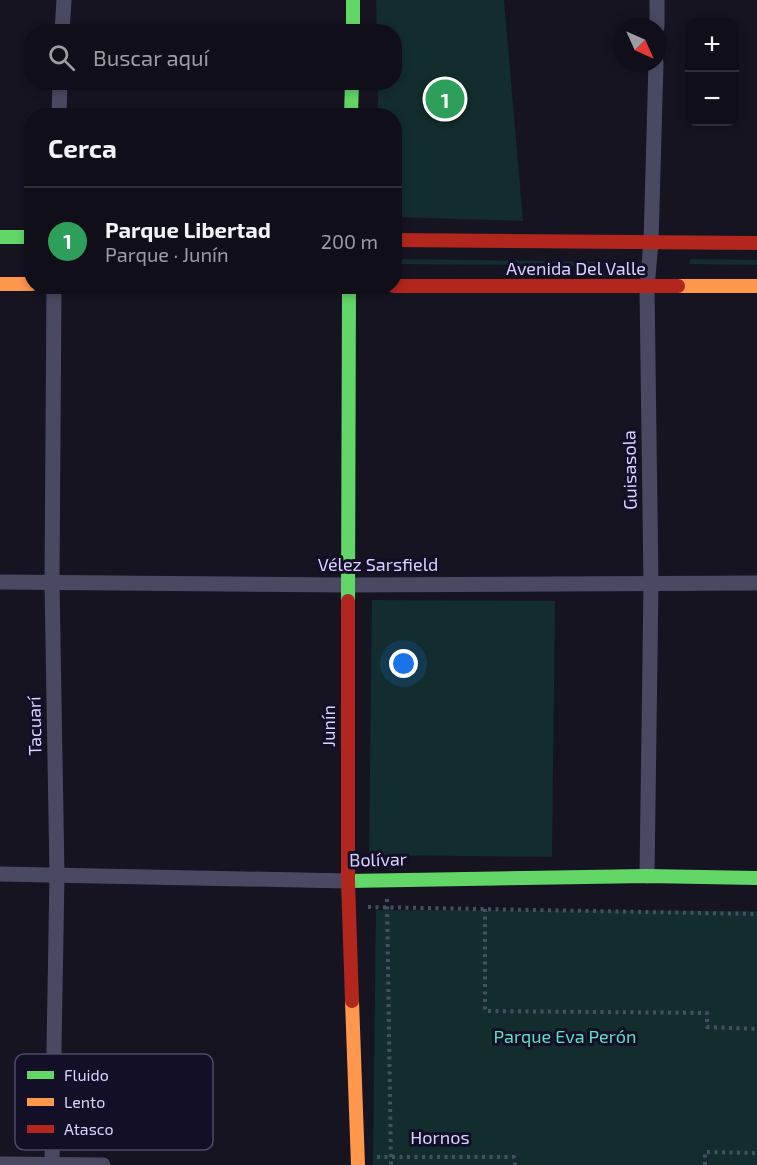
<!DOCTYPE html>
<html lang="es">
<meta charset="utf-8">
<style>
body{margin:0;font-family:"Exo 2",sans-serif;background:#1e1d26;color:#f1f3f6}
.controls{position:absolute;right:18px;top:18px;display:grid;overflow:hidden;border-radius:12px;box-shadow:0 3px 9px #0003}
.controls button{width:54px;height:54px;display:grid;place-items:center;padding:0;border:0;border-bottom:2px solid #302f38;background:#100f19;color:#f1f3f6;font:30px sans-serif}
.compass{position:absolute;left:613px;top:18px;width:54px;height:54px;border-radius:50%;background:#100f19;box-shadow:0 3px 9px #0003;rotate:135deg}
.you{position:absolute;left:404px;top:664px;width:21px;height:21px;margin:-15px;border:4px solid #fff;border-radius:50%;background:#1a73e8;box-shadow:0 0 0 9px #1a73e833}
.badge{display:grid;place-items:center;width:39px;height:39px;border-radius:50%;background:#b45309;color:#fff;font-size:20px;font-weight:700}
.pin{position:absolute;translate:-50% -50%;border:3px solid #fff;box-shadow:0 2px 6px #0006}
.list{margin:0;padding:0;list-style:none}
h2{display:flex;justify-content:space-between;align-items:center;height:78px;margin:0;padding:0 24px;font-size:26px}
h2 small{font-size:20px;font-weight:400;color:#9c9ca2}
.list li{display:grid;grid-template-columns:39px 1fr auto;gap:18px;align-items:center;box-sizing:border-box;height:108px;padding:0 24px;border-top:2px solid #302f38}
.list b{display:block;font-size:22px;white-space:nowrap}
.list p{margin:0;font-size:20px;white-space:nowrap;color:#9c9ca2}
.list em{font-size:20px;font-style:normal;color:#9c9ca2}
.icon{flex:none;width:33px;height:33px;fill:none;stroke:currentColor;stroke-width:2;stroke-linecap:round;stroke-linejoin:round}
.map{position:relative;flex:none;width:757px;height:1165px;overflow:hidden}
.search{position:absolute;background:#100f19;box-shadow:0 3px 9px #0003;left:24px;top:24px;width:378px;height:66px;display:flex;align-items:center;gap:15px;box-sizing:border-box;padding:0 21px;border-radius:24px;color:#9c9ca2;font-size:22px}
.panel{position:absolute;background:#100f19;box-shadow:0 3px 9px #0003;left:24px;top:108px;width:378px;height:186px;border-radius:24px}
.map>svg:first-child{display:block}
.green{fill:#132c2d}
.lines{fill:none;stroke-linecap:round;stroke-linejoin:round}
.path{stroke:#44505f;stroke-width:4;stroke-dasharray:3 4.5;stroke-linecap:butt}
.street{stroke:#4a4962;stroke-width:15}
.fast{stroke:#63d668;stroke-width:14}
.slow{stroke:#ff974d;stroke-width:14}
.jam{stroke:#b3261e;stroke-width:14}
.labels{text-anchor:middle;stroke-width:6;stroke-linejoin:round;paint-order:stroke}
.street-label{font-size:18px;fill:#d9d4ff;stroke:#130f26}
.park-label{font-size:18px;fill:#5fe0c0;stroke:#130f26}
.key{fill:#130f26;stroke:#4e4a67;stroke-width:1.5}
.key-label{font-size:16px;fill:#d9d4ff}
</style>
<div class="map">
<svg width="757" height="1165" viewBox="0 0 757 1165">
<rect width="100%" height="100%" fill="#161421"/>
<g class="green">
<path d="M376,0H504L523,221L395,217L394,116L378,115V83L394,82V32L377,31Z"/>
<path d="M395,259L611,262V266L395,264Z"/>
<path d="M690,259L757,260V265L690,264Z"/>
<path d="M372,600L555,601L552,857L369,855Z"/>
<path d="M376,910L757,911V1165H373Z"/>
</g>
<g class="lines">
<g class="path">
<path d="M387,899L391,1165"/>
<path d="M368,907L757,914"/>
<path d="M485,909V1011L707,1013V1027L757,1029"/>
<path d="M377,1157H514L515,1165"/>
<path d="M705,1165V1152L757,1153"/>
</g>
<g class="street">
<path d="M657,27V0"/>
<path d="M62,32L64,0"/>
<path d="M59,116L60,82"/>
<path d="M0,582L347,585L757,583"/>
<path d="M0,874L348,881"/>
<path d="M647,876L651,584L647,288L651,242L656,63"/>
<path d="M0,1164L103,1165"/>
<path d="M52,1165L57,875L52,583L54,286"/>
</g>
<g class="fast">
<path d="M353,0V32"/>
<path d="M351,116L352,82"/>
<path d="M0,237H32"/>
<path d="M348,601L349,286"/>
<path d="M348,881L647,876L757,878"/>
</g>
<g class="slow">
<path d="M0,284H32"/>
<path d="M678,286H757"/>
<path d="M352,1001L358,1165"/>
</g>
<g class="jam">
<path d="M394,240L757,243"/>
<path d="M394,286H678"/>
<path d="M348,601V881L352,1001"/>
</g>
</g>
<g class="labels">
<g class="street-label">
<text x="576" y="275">Avenida Del Valle</text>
<text transform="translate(630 470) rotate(-91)" y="6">Guisasola</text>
<text x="378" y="571">Vélez Sarsfield</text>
<text transform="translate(35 726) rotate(-91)" y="6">Tacuarí</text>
<text transform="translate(329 726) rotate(-90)" y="6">Junín</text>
<text transform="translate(378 860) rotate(-1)" y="6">Bolívar</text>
<text x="440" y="1144">Hornos</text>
</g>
<g class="park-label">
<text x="565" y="1043">Parque Eva Perón</text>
</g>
</g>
<rect x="15" y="1054" width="198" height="96" rx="9" class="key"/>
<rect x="27" y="1071" width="27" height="8" fill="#63d668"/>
<rect x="27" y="1098" width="27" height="8" fill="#ff974d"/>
<rect x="27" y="1125" width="27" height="8" fill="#b3261e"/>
<g class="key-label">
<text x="64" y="1081">Fluido</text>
<text x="64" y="1108">Lento</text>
<text x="64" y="1135">Atasco</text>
</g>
</svg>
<div class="controls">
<button>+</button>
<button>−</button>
</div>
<svg class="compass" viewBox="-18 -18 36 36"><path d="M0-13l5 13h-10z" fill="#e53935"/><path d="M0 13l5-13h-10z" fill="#9c9ca2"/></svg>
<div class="you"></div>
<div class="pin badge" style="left:445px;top:99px;background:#2e9e5b">1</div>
<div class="search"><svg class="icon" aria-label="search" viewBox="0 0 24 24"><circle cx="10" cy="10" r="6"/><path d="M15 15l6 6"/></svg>Buscar aquí</div>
<section class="panel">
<h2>Cerca<small></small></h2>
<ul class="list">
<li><span class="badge" style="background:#2e9e5b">1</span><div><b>Parque Libertad</b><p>Parque · Junín</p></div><em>200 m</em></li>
</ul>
</section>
</div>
